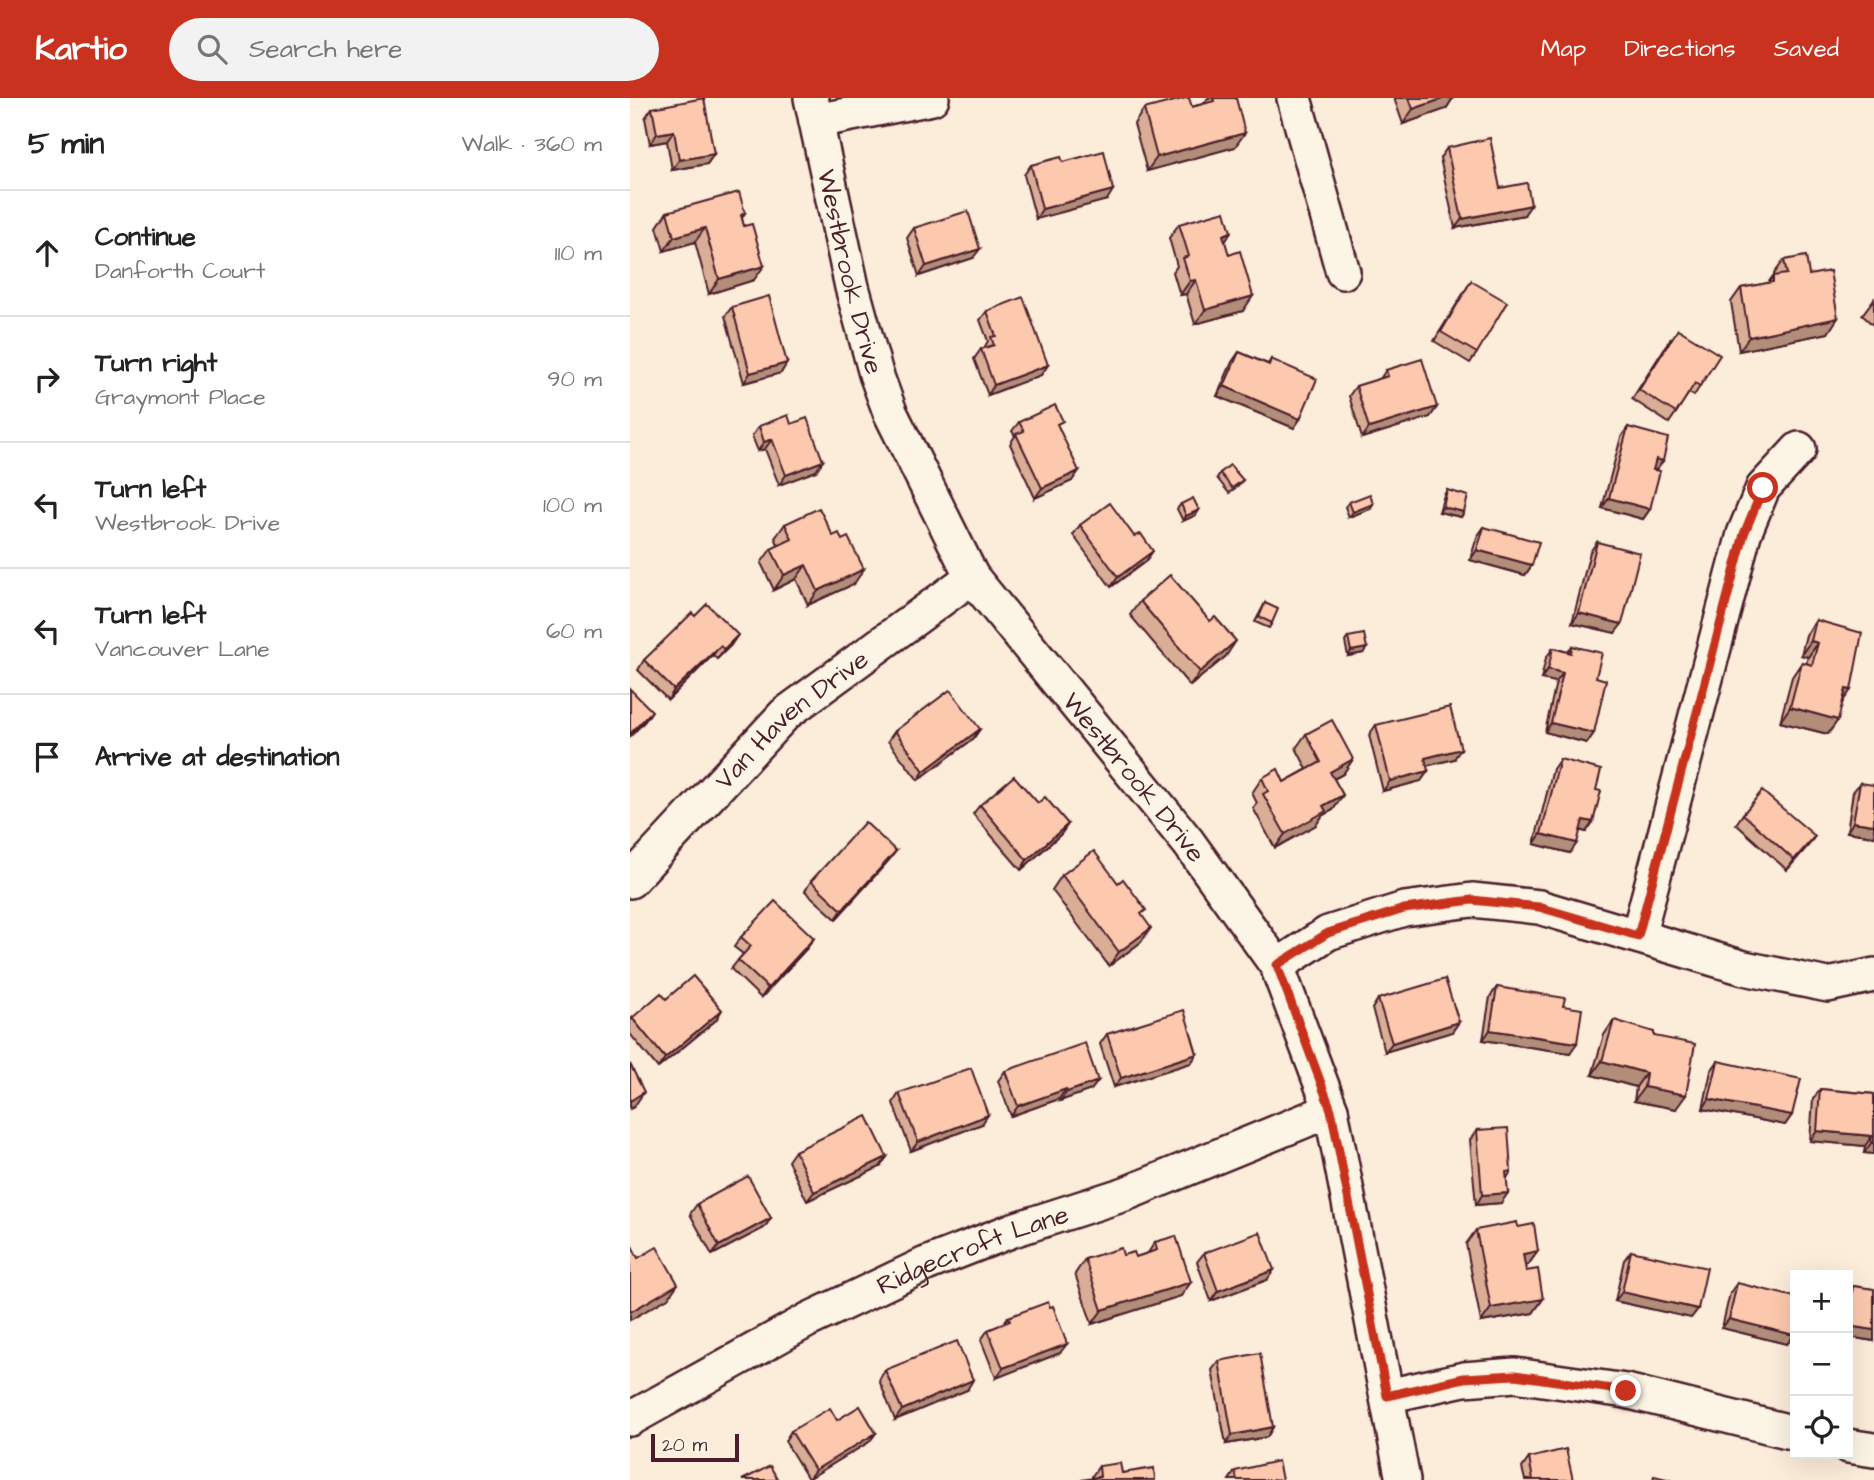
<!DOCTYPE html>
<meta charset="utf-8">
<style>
body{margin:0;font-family:"Architects Daughter",sans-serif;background:#f2f2f2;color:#222}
.controls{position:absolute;right:21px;bottom:21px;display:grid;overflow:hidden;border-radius:0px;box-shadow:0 7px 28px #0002}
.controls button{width:63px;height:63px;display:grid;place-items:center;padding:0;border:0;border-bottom:2px solid #e0e0e0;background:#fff;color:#222;font:35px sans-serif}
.scale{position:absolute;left:21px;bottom:18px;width:88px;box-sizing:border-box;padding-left:7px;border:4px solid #4a1f2b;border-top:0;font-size:19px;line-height:24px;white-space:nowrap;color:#4a1f2b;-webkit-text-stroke:5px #fcf5e5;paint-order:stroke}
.stop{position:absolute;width:21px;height:21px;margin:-16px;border:5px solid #c8321e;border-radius:50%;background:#fff}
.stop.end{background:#c8321e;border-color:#fff;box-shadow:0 2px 7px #0008}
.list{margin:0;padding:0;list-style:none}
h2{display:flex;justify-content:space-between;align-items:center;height:91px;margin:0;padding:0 28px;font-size:30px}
h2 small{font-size:23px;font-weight:400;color:#767676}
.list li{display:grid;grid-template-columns:46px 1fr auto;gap:21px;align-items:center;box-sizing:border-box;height:126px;padding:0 28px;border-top:2px solid #e0e0e0}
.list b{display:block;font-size:26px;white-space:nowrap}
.list p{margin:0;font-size:23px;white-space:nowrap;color:#767676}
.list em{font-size:23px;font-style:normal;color:#767676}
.icon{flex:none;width:38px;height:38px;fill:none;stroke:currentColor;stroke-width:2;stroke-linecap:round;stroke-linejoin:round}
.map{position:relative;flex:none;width:1244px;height:1382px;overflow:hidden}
header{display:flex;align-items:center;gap:42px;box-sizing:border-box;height:98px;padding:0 35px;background:#c8321e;color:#fff}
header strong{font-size:33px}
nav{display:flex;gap:38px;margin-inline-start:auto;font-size:24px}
.search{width:490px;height:63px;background:#f2f2f2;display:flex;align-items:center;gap:18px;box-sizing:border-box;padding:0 24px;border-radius:38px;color:#767676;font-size:26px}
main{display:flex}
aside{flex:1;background:#fff}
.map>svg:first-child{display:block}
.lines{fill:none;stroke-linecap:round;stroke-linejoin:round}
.street-casing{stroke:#4a1f2b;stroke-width:38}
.street{stroke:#fcf5e5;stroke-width:33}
.wall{fill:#daad96;stroke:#4a1f2b;stroke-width:2}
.shaded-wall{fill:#b18d7a;stroke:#4a1f2b;stroke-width:2}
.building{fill:#fdc9ae;stroke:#4a1f2b;stroke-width:2}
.route{stroke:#c8321e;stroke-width:9}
.labels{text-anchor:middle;stroke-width:5;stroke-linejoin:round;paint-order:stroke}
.street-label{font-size:26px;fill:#4a1f2b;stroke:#fcf5e5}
</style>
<header>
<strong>Kartio</strong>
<div class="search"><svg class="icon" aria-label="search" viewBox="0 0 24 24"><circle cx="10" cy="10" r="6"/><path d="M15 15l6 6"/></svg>Search here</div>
<nav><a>Map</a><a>Directions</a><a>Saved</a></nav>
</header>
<main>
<aside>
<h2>5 min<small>Walk · 360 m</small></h2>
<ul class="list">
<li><svg class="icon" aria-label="ahead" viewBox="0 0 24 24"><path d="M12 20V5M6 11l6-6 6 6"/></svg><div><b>Continue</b><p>Danforth Court</p></div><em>110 m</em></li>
<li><svg class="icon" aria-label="right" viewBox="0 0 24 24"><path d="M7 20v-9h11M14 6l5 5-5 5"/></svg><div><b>Turn right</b><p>Graymont Place</p></div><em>90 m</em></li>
<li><svg class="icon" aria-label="left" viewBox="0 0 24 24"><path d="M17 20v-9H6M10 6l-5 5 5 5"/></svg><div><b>Turn left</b><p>Westbrook Drive</p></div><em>100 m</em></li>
<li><svg class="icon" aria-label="left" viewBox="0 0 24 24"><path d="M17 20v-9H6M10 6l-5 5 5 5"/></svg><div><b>Turn left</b><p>Vancouver Lane</p></div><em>60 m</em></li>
<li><svg class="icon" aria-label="arrive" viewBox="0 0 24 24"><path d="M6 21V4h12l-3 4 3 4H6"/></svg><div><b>Arrive at destination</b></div></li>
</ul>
</aside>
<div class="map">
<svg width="1244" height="1382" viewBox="0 0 1244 1382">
<rect width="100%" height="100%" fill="#fcecda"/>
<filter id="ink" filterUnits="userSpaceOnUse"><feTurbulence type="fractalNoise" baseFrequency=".0143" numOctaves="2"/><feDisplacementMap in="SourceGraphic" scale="14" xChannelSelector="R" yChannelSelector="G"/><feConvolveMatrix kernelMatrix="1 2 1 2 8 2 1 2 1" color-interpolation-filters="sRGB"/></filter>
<g filter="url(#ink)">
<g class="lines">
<g class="street-casing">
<g id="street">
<path id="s1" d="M181,0L222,189L246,276L260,314L342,479L558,744L647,868L701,1012L773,1382"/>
<path d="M664,0L713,174"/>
<path d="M186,23L302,0"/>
<path id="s2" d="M0,783L155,616L342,479"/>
<path d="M1008,838L1114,436L1133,390L1169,351"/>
<path d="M647,868L698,835L774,811L842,802L909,809L1114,870L1198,887L1244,877"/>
<path d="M757,1298L834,1281L885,1277L996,1293L1165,1335"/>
<path id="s3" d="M0,1321L178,1222L296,1166L383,1132L495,1096L701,1012"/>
<path d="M1218,1348L1244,1352"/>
</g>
</g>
<use href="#street" class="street"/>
</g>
<g class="wall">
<path d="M578,0H606L605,49L517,73L504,26L514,11L562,9L574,5Z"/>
<path d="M764,0H823L816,11L773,26Z"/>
<path d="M22,10L84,56L77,66L42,72L37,43L20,46L15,20Z"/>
<path d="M817,50L870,90L894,117L825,130L810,60Z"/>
<path d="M433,64L477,102L406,121L394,77L401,67Z"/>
<path d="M37,114L115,115L112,120L124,182L79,196L65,144L34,153L27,129Z"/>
<path d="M549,126L601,134L595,144L613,213L565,226L556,196L550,197L543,174L547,168L539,140Z"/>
<path d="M284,130L343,160L289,178L277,140Z"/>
<path d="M1154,162L1179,177L1198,235L1109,253L1101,204L1111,190L1138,185L1143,178H1144V176Z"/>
<path d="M841,183L847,255L840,265L804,243Z"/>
<path d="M1244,201V228L1232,217Z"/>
<path d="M102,209L157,265L151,275L114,285L95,218Z"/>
<path d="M357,213L418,267L411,277L358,297L344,261L351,251L354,250L358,243L350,222Z"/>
<path d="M1041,240L1070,288L1064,298L1059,295L1039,325L1002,301Z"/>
<path d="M609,254L638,266L641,261L670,321L664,330L587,298L602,264Z"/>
<path d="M756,272L807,309L800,319L732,340L719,298L726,288L750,281Z"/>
<path d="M389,324L429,330L442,383L405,400L380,346L385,338L382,333Z"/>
<path d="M129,328L186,373L149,387L135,351L128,353L122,338Z"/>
<path d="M998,329L1026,372L1020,411L1013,421L972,410L991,339Z"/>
<path d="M590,375L613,382L609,387L599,395L587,380Z"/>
<path d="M817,392L834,414L831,419L809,414L814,397Z"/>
<path d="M719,404L740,411L719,419L715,409Z"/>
<path d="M551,406L569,412L566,417L553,423L547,411Z"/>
<path d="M155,426L224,486L178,507L166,481L144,492L131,465L141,451L149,448L145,440Z"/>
<path d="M450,427L516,463L481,489L443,437Z"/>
<path d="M854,429L902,467L895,477L840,462L847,439Z"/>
<path d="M967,444L985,535L942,525L960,454Z"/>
<path d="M510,503L596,558L560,588L500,517Z"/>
<path d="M635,505L642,525L639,530L625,524Z"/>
<path d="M65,518L101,547L87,561L83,557L38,602L8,572L14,562Z"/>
<path d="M1186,522L1213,603L1198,636L1150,624L1162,579L1172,564L1176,566L1178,559L1171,557L1176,537Z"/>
<path d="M718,539L733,555L718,558L715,544Z"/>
<path d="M942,548L966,579L964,635L957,645L915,634L926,584L911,581L916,560L923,550L938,554Z"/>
<path d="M746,627L824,661L796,668L798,673L791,683L753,693L739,637Z"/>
<path d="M350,631L343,641L288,682L258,643L265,633Z"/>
<path d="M676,636L723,661L713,676L704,681L713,697L703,712L693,717L686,727L645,750L623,710L627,705L622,695L632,680L654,684L677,671L666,650Z"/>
<path d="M930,661L966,692L963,724L956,734L950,732L940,755L904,746L923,671Z"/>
<path d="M1230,685L1244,738L1217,734L1223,694Z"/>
<path d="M408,705L438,726L431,736L391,772L343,716L350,707Z"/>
<path d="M1113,716L1185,738L1157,772L1106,726Z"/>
<path d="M266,753L259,762L206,821L175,793L181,783Z"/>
<path d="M432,777L511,844L479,868L422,792Z"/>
<path d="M111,839L184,840L177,850L131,900L101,871L113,856L104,849Z"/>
<path d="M867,889L933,908L940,955L853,942L860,899Z"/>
<path d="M36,901L86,922L28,970L0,936V923L2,920Z"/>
<path d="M748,901L829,924L822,934L755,954L742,911Z"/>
<path d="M984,922L1024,938L1046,1011L1004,1003L1006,989L962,977L974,937Z"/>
<path d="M477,936L567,956L561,965L484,989L470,946Z"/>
<path d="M1088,963L1162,1017L1155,1027L1073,1011L1081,973Z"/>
<path d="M375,973L468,983L461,992L430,1003L429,1001L381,1018L368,983Z"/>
<path d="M1190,991L1244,996V1056L1234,1055L1235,1048L1180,1043L1183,1001Z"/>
<path d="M269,995L352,1026L281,1053L263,1005Z"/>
<path d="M847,1032L881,1073L877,1080L871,1105L846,1107L840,1042Z"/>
<path d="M165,1053L250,1069L177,1103L158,1063Z"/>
<path d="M67,1106L141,1120L134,1130L82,1157L60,1116Z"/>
<path d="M888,1129L908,1153L898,1167L895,1168L896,1173L913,1201L903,1215L851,1224L836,1146L846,1132Z"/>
<path d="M525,1144L561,1184L551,1198L462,1226L445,1176L455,1161L493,1157L506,1159L518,1155Z"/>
<path d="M1001,1153L1068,1211L1061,1220L985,1203L994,1162Z"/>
<path d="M574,1155L637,1182L581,1203L567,1164Z"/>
<path d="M1107,1185L1164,1237L1157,1246L1092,1230L1100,1195Z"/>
<path d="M1223,1188L1244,1191V1243L1218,1239V1194Z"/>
<path d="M378,1219L430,1255L366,1280L351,1242L358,1232L373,1226Z"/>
<path d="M589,1263L643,1329L637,1339L596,1346L582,1272Z"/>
<path d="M255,1272L337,1292L265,1322L249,1282Z"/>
<path d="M161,1333L246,1335L239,1344L178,1381L155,1343Z"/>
<path d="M899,1360L943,1382H895L892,1370Z"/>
<path d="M469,1368L492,1375L462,1380V1378Z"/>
<path d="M605,1373L652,1382H599Z"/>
</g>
<g class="shaded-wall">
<path d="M815,0H823L816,11L773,26L783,11Z"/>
<path d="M44,33L37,43L20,46L27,36Z"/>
<path d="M615,35L605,49L517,73L527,59Z"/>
<path d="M84,56L77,66L42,72L49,62Z"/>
<path d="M483,92L477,102L406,121L412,111Z"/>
<path d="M901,107L894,117L825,130L832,121Z"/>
<path d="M75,130L65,144L34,153L44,139Z"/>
<path d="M601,134L592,149L593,137Z"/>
<path d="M350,151L343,160L289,178L296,168Z"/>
<path d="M134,168L124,182L79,196L89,181Z"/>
<path d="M566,182L556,196L550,197L560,183Z"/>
<path d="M623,198L613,213L565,226L575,212Z"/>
<path d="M1208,220L1198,235L1109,253L1119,239Z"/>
<path d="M157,265L151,275L114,285L120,275Z"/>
<path d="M418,267L411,277L358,297L364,287Z"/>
<path d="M594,288L670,321L664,330L587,298Z"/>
<path d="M807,309L800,319L732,340L739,330Z"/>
<path d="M142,341L135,351L128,353L134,344Z"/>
<path d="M1026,361L1033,363L1026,372L1019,371Z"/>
<path d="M193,363L186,373L149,387L156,377Z"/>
<path d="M449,373L442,383L405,400L412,390Z"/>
<path d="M979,400L1020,411L1013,421L972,410Z"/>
<path d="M743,406L740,411L719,419L723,414Z"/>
<path d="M813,409L834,414L831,419L809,414Z"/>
<path d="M569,412L566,417L553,423L556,418Z"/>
<path d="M847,452L902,467L895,477L840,462Z"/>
<path d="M523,453L516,463L481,489L488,479Z"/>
<path d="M176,467L166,481L144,492L154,477Z"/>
<path d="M234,471L224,486L178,507L188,493Z"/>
<path d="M949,515L992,526L985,535L942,525Z"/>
<path d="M108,537L101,547L87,561L94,551Z"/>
<path d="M606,543L596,558L560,588L570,574Z"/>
<path d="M1181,543L1188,545L1178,559L1171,557Z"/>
<path d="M90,548L83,557L38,602L44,592Z"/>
<path d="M737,550L733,555L718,558L721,553Z"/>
<path d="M918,571L933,575L926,584L911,581Z"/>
<path d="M1216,591L1221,592L1211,606Z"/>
<path d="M1160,609L1208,622L1198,636L1150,624Z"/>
<path d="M22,613L15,623L0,639V636Z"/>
<path d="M921,625L964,635L957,645L915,634Z"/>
<path d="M350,631L343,641L288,682L294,673Z"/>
<path d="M831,651L824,661L788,670L795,660Z"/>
<path d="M723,661L713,676L690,688L700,674Z"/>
<path d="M798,673L791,683L753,693L760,683Z"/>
<path d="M713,697L703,712L693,717L686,727L645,750L655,736L693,708Z"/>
<path d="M953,722L963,724L956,734L946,731Z"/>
<path d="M1223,724L1244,727V738L1217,734Z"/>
<path d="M438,726L431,736L391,772L397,762Z"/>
<path d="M911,736L947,745L940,755L904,746Z"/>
<path d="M1185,738L1179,747L1157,772L1164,762Z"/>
<path d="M266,753L259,762L206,821L212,812Z"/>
<path d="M521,830L511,844L479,868L489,854Z"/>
<path d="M184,840L177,850L131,900L138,890Z"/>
<path d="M92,912L86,922L28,970L35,960Z"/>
<path d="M829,924L822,934L755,954L762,945Z"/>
<path d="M860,932L947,945L940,955L853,942Z"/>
<path d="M567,956L561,965L484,989L491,980Z"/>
<path d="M972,963L1016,975L1006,989L962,977Z"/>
<path d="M468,983L461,992L430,1003L437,994Z"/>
<path d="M1014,989L1056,997L1046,1011L1004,1003Z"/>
<path d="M436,991L429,1001L381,1018L388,1008Z"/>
<path d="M14,994L4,1009L0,1011V1003Z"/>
<path d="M1079,1001L1162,1017L1155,1027L1073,1011Z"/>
<path d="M358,1017L352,1026L281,1053L288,1044Z"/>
<path d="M1187,1033L1242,1038L1235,1048L1180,1043Z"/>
<path d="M1241,1045H1244V1056L1234,1055Z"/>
<path d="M257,1059L250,1069L177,1103L184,1094Z"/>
<path d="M878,1095L871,1105L846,1107L852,1097Z"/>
<path d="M141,1120L134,1130L82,1157L89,1148Z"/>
<path d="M908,1153L898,1167L883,1170L893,1156Z"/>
<path d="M644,1172L637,1182L581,1203L588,1193Z"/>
<path d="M561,1184L551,1198L462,1226L472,1212Z"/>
<path d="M48,1186L38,1200L0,1222V1214Z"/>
<path d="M992,1194L1068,1211L1061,1220L985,1203Z"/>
<path d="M913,1201L903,1215L851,1224L861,1210Z"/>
<path d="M1099,1221L1164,1237L1157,1246L1092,1230Z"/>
<path d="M1218,1228L1244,1232V1243L1218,1239Z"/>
<path d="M437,1246L430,1255L366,1280L373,1270Z"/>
<path d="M343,1282L337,1292L265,1322L272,1312Z"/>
<path d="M643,1329L637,1339L596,1346L602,1337Z"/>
<path d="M246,1335L239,1344L178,1381L185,1372Z"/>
</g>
<g class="building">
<path d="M74,0L84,56L49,62L44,33L27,36L22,10Z"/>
<path d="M556,0H559L562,9L584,3L583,0H606L615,35L527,59L514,11Z"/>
<path d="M779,0H815L783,11Z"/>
<path d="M860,40L870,90L897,85L901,107L832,121L817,50Z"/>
<path d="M474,53L483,92L412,111L401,67L431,59L433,64Z"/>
<path d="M109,94L115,115L111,117L114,128L122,126L134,168L89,181L75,130L44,139L37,114Z"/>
<path d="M338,113L350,151L296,168L284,130Z"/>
<path d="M595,113L601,134L593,137L599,157L610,153L623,198L575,212L566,182L560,183L553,160L559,158L549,126Z"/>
<path d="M1176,158L1179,177L1200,173L1208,220L1119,239L1111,190L1143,184V178L1157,176L1154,162Z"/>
<path d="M841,183L877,204L847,255L811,234Z"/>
<path d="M139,198L157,265L120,275L102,209Z"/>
<path d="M393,199L418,267L364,287L351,251L364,247L361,239L366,238L357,213Z"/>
<path d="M1048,231L1090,257L1070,288L1065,285L1046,315L1009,292Z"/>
<path d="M609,254L639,267L641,261L687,281L670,321L594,288Z"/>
<path d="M792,261L807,309L739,330L726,288L758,278L756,272Z"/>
<path d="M425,307L433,323L427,326L449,373L412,390L386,336L394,333L389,324Z"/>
<path d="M158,317L161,326L177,320L193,363L156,377L142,341L134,344L129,328Z"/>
<path d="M998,329L1038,340L1033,363L1026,361L1023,372L1030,373L1020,411L979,400Z"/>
<path d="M600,367L613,382L602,390L590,375Z"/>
<path d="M817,392L838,398L834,414L813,409Z"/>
<path d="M740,396L743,406L723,414L719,404Z"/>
<path d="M563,400L569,412L556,418L551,406Z"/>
<path d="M480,405L504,438L511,436L523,453L488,479L450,427Z"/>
<path d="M189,410L203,438L209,435L212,442L218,439L234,471L188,493L176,467L154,477L141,451L162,441L155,426Z"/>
<path d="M854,429L909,444L902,467L847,452Z"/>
<path d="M967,444L1010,455L992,526L949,515Z"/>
<path d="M540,477L580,523L585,519L606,543L570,574L510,503Z"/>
<path d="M635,505L648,511L642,525L629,519Z"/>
<path d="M77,506L108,537L94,551L90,548L44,592L14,562L62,515L65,518Z"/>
<path d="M1186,522L1232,535L1221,592L1216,591L1208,622L1160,609L1172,564L1182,567L1188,545L1181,543Z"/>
<path d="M734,536L737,550L721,553L718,539Z"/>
<path d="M942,548L972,555L966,579L976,582L964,635L921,625L933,575L918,571L923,550L941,555Z"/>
<path d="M0,591L22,613L0,636Z"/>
<path d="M320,592L350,631L294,673L265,633Z"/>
<path d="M820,609L831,651L795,660L798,673L760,683L746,627Z"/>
<path d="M702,622L723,661L700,674L713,697L693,708L696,713L655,736L633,696L638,693L632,680L648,671L654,684L691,664L676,636Z"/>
<path d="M930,661L971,672L966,692L971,693L963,724L953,722L947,745L911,736Z"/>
<path d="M384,678L408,705L415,699L438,726L397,762L350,707Z"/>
<path d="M1230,685L1244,687V727L1223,724Z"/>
<path d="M1132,693L1185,738L1164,762L1113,716Z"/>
<path d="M235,724L266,753L212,812L181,783Z"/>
<path d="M464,753L488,785L493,781L516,812L511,816L521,830L489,854L432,777Z"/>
<path d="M145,803L184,840L138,890L108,862L121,848L111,839Z"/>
<path d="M63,878L92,912L35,960L2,920L31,895L36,901Z"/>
<path d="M815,881L829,924L762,945L748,901Z"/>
<path d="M867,889L935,900L933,908L952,911L947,945L860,932Z"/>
<path d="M554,912L567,956L491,980L477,936Z"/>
<path d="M984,922L1024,934V938L1065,946L1056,997L1014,989L1016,975L972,963Z"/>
<path d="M455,945L468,983L437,994L436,991L388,1008L375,973Z"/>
<path d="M1088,963L1171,981L1162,1017L1079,1001Z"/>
<path d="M0,966L14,994L0,1003Z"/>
<path d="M341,970L358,1017L288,1044L269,995Z"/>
<path d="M1190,991L1244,996V1045H1241L1242,1038L1187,1033Z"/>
<path d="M237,1018L257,1059L184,1094L165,1053Z"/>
<path d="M878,1030L881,1073L876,1074L878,1095L852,1097L847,1032Z"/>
<path d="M118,1078L141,1120L89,1148L67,1106Z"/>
<path d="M887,1124L888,1129L904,1126L908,1153L893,1156L896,1173L908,1171L913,1201L861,1210L846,1132Z"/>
<path d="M630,1134L644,1172L588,1193L574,1155Z"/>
<path d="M546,1138L561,1184L472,1212L455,1161L491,1150L493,1157L504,1154L506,1159L527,1152L525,1144Z"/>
<path d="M2,1148L8,1160L27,1149L48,1186L0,1214V1149Z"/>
<path d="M1001,1153L1077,1170L1068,1211L992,1194Z"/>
<path d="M1107,1185L1165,1199V1231L1164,1237L1099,1221Z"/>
<path d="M1223,1188L1244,1191V1232L1218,1228Z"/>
<path d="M418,1204L420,1209L423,1208L437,1246L373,1270L358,1232L380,1223L378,1219Z"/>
<path d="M327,1243L343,1282L272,1312L255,1272Z"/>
<path d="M630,1255L643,1329L602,1337L589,1263Z"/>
<path d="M230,1308L246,1335L185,1372L161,1333L200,1310L207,1322Z"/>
<path d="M936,1351L943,1382H903L899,1360Z"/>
<path d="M648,1363L652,1382H607L605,1373Z"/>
<path d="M490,1365L492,1375L524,1370L525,1382H451L470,1379L469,1368Z"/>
<path d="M140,1368L148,1382H112Z"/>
<path d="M1024,1378L1041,1382H1023Z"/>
</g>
</g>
<g class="lines" filter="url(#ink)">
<path class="route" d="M996,1293L885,1277L834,1280L757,1298L701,1012L647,867L698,835L774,811L842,802L909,809L1008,838L1114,436L1133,390"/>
</g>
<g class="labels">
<g class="street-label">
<text dy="9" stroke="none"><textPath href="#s1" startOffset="178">Westbrook Drive</textPath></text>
<text dy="9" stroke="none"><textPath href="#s2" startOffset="229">Van Haven Drive</textPath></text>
<text dy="9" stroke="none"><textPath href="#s1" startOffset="766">Westbrook Drive</textPath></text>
<text dy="9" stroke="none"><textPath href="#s3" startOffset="383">Ridgecroft Lane</textPath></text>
</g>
</g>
</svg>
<div class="controls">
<button>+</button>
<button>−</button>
<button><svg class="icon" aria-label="locate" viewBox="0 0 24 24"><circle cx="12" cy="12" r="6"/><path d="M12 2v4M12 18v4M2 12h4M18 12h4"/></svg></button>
</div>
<div class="scale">20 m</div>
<div class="stop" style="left:1133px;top:390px"></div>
<div class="stop end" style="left:996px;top:1293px"></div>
</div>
</main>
